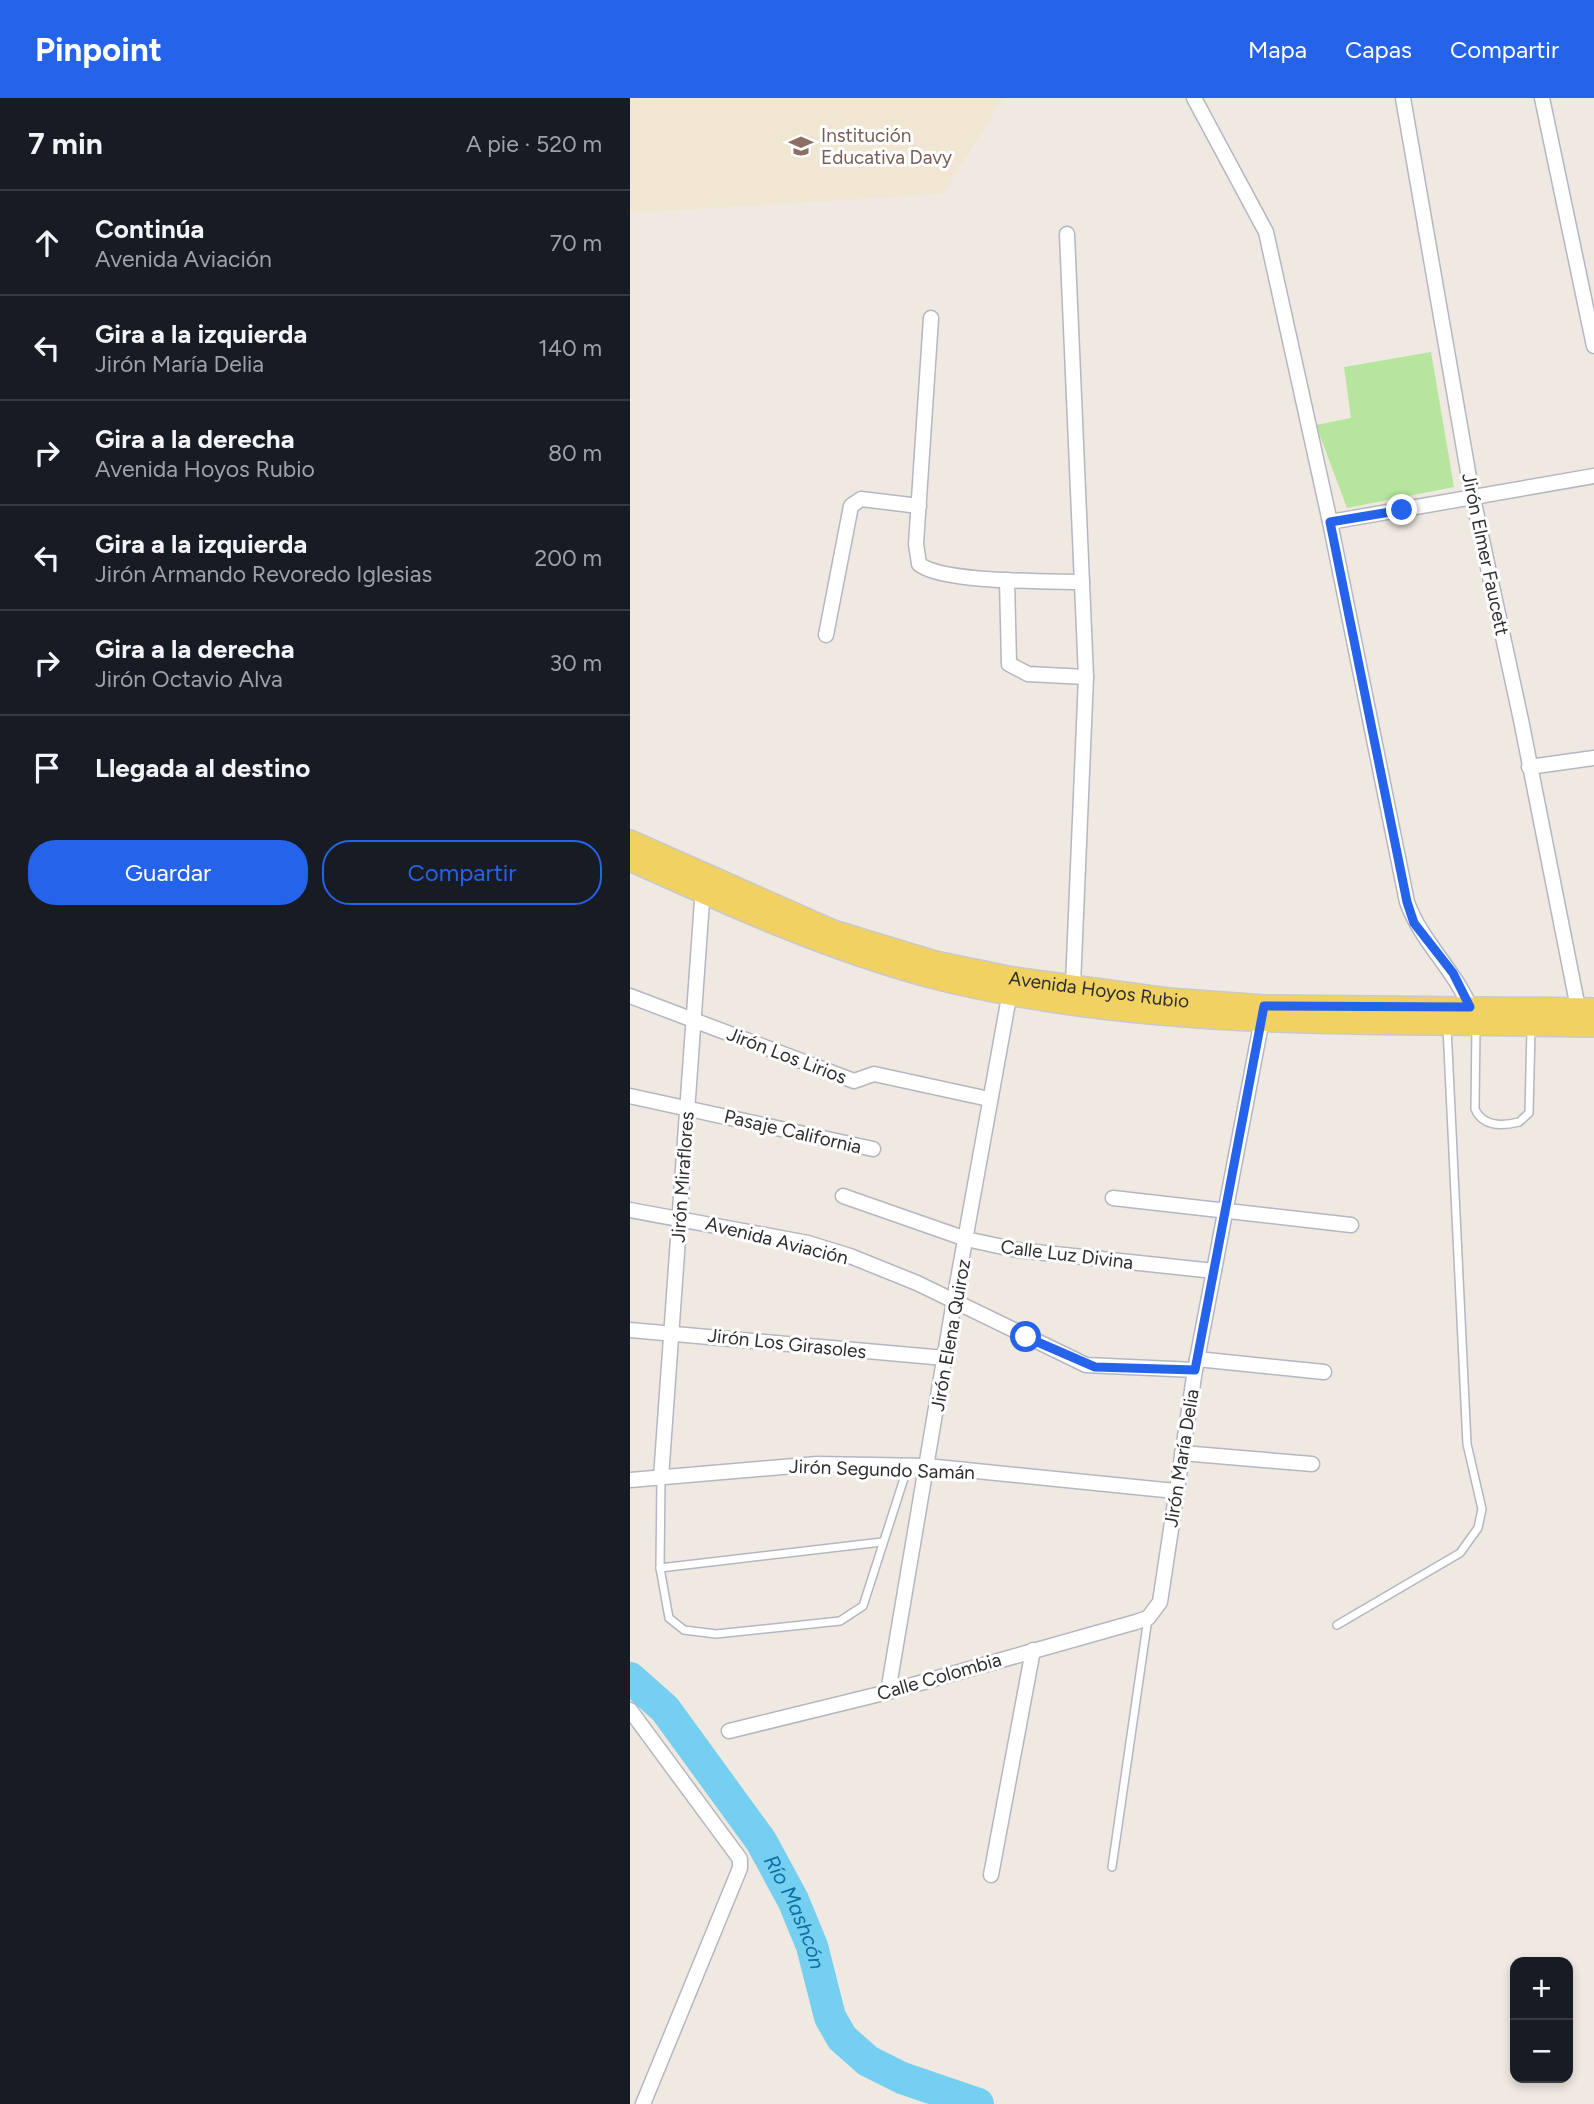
<!DOCTYPE html>
<html lang="es">
<meta charset="utf-8">
<style>
body{margin:0;font-family:Figtree,sans-serif;background:#242831;color:#f1f3f6}
.controls{position:absolute;right:21px;bottom:21px;display:grid;overflow:hidden;border-radius:14px;box-shadow:0 4px 10px #0003}
.controls button{width:63px;height:63px;display:grid;place-items:center;padding:0;border:0;border-bottom:2px solid #363941;background:#171b24;color:#f1f3f6;font:35px sans-serif}
.stop{position:absolute;width:21px;height:21px;margin:-16px;border:5px solid #2563eb;border-radius:50%;background:#fff}
.stop.end{background:#2563eb;border-color:#fff;box-shadow:0 2px 7px #0008}
.list{margin:0;padding:0;list-style:none}
h2{display:flex;justify-content:space-between;align-items:center;height:91px;margin:0;padding:0 28px;font-size:30px}
h2 small{font-size:23px;font-weight:400;color:#9ea1a6}
.list li{display:grid;grid-template-columns:46px 1fr auto;gap:21px;align-items:center;box-sizing:border-box;height:105px;padding:0 28px;border-top:2px solid #363941}
.list b{display:block;font-size:26px;white-space:nowrap}
.list p{margin:0;font-size:23px;white-space:nowrap;color:#9ea1a6}
.list em{font-size:23px;font-style:normal;color:#9ea1a6}
.actions{display:flex;gap:14px;padding:21px 28px}
.actions a{flex:1;padding:16px 0;border:2px solid #2563eb;border-radius:28px;text-align:center;font-size:24px;color:#2563eb}
.actions .main{background:#2563eb;color:#fff}
.icon{flex:none;width:38px;height:38px;fill:none;stroke:currentColor;stroke-width:2;stroke-linecap:round;stroke-linejoin:round}
.map{position:relative;flex:none;width:964px;height:2006px;overflow:hidden}
header{display:flex;align-items:center;gap:42px;box-sizing:border-box;height:98px;padding:0 35px;background:#2563eb;color:#fff}
header strong{font-size:33px}
nav{display:flex;gap:38px;margin-inline-start:auto;font-size:24px}
main{display:flex}
aside{flex:1;background:#171b24}
.map>svg:first-child{display:block}
.education{fill:#f0e6d1}
.green{fill:#b6e59e}
.lines{fill:none;stroke-linecap:round;stroke-linejoin:round}
.river{stroke:#75cff0;stroke-width:32}
.service-casing{stroke:#b4b7c1;stroke-width:10}
.minor-casing{stroke:#b4b7c1;stroke-width:17}
.primary-casing{stroke:#c9c9c9;stroke-width:24}
.service{stroke:#fff;stroke-width:7}
.minor{stroke:#fff;stroke-width:14}
.primary{stroke:#f2d163;stroke-width:21}
.route{stroke:#2563eb;stroke-width:9}
.labels{text-anchor:middle;stroke-width:6;stroke-linejoin:round;paint-order:stroke}
.education-label{font-size:19px;fill:#785e54;stroke:#fff;text-anchor:start}
.street-label{font-size:19px;fill:#2e2e2e;stroke:#fff}
.water-label{font-size:21px;font-style:italic;fill:#0d6fa3;stroke:#fff}
</style>
<header>
<strong>Pinpoint</strong>
<nav><a>Mapa</a><a>Capas</a><a>Compartir</a></nav>
</header>
<main>
<aside>
<h2>7 min<small>A pie · 520 m</small></h2>
<ul class="list">
<li><svg class="icon" aria-label="ahead" viewBox="0 0 24 24"><path d="M12 20V5M6 11l6-6 6 6"/></svg><div><b>Continúa</b><p>Avenida Aviación</p></div><em>70 m</em></li>
<li><svg class="icon" aria-label="left" viewBox="0 0 24 24"><path d="M17 20v-9H6M10 6l-5 5 5 5"/></svg><div><b>Gira a la izquierda</b><p>Jirón María Delia</p></div><em>140 m</em></li>
<li><svg class="icon" aria-label="right" viewBox="0 0 24 24"><path d="M7 20v-9h11M14 6l5 5-5 5"/></svg><div><b>Gira a la derecha</b><p>Avenida Hoyos Rubio</p></div><em>80 m</em></li>
<li><svg class="icon" aria-label="left" viewBox="0 0 24 24"><path d="M17 20v-9H6M10 6l-5 5 5 5"/></svg><div><b>Gira a la izquierda</b><p>Jirón Armando Revoredo Iglesias</p></div><em>200 m</em></li>
<li><svg class="icon" aria-label="right" viewBox="0 0 24 24"><path d="M7 20v-9h11M14 6l5 5-5 5"/></svg><div><b>Gira a la derecha</b><p>Jirón Octavio Alva</p></div><em>30 m</em></li>
<li><svg class="icon" aria-label="arrive" viewBox="0 0 24 24"><path d="M6 21V4h12l-3 4 3 4H6"/></svg><div><b>Llegada al destino</b></div></li>
</ul>
<div class="actions"><a class="main">Guardar</a><a>Compartir</a></div>
</aside>
<div class="map">
<svg width="964" height="2006" viewBox="0 0 964 2006">
<rect width="100%" height="100%" fill="#efe9e1"/>
<path class="education" d="M0,0H373L313,96L0,115Z"/>
<path class="green" d="M801,254L824,389L717,410L686,327L721,320L714,269Z"/>
<g class="lines">
<path class="river" id="s1" d="M0,1580L35,1611L131,1743L163,1802L182,1848L200,1919L212,1940L238,1963L272,1980L348,2006"/>
<g class="service-casing">
<g id="service">
<path d="M846,928L845,1011C853,1029 873,1028 889,1024L899,1015L901,931"/>
<path d="M31,1380L30,1470L39,1520L54,1532L86,1536L210,1523L233,1508L278,1368"/>
<path d="M30,1470L252,1444"/>
<path d="M707,1527L830,1455L848,1430L852,1411L837,1346L817,929"/>
<path d="M482,1769L518,1520"/>
</g>
</g>
<g class="minor-casing">
<g id="minor">
<path d="M564,0L636,134L700,424L777,804C792,846 828,874 843,917"/>
<path d="M773,0L841,391L891,622L948,910"/>
<path d="M912,0L964,248"/>
<path d="M437,136L456,579L443,887"/>
<path d="M301,220L286,446L289,466C311,485 419,483 452,484"/>
<path d="M700,424L964,378"/>
<path d="M377,482L379,566L398,576L456,579"/>
<path d="M196,537L221,408L231,401L289,408"/>
<path d="M899,669L964,660"/>
<path d="M0,898L224,983L244,976L359,1001"/>
<path d="M0,998L243,1051"/>
<path d="M213,1098L336,1141L387,1152L584,1173"/>
<path d="M483,1100L721,1127"/>
<path d="M0,1112L178,1145L220,1158L287,1185L456,1267L565,1272"/>
<path d="M0,1232L315,1260"/>
<path d="M567,1261L694,1274"/>
<path d="M552,1355L682,1366"/>
<path d="M31,1380L73,789"/>
<path d="M0,1382L187,1366L297,1368L545,1393"/>
<path d="M258,1594L324,1203L381,888"/>
<path d="M0,1612L110,1761V1770L13,2006"/>
<path d="M99,1633L258,1594L506,1524L518,1520L530,1504L565,1272L633,916"/>
<path d="M361,1777L403,1552"/>
</g>
</g>
<g class="primary-casing">
<g id="primary">
<path id="s2" d="M0,743L203,833L305,864L383,880L538,901L634,908L964,911"/>
<path d="M0,762C98,806 196,851 301,879C515,934 745,923 964,928"/>
</g>
</g>
<use href="#service" class="service"/>
<use href="#minor" class="minor"/>
<use href="#primary" class="primary"/>
</g>
<g class="lines">
<path class="route" d="M396,1239L465,1269L565,1272L634,908L840,909L823,875L784,825L777,804L700,424L772,412"/>
</g>
<defs>
<g id="school-bare" transform="scale(1.89)"><path d="M0-5L7-2L0 1L-7-2ZM-4 1L0 2.5L4 1V4Q0 6-4 4Z" fill="#8d6e63" stroke="#fff" stroke-width="2.5" paint-order="stroke"/></g>
</defs>
<g fill-rule="evenodd">
<use href="#school-bare" x="171" y="48"/>
</g>
<g class="labels">
<g class="education-label">
<text x="191" y="44">Institución<tspan x="191" dy="22">Educativa Davy</tspan></text>
</g>
<g class="street-label">
<text transform="translate(856 456) rotate(78)" y="7">Jirón Elmer Faucett</text>
<text dy="7" stroke="none"><textPath href="#s2" startOffset="495">Avenida Hoyos Rubio</textPath></text>
<text transform="translate(157 957) rotate(21)" y="7">Jirón Los Lirios</text>
<text transform="translate(163 1033) rotate(13)" y="7">Pasaje California</text>
<text transform="translate(52 1079) rotate(-86)" y="7">Jirón Miraflores</text>
<text transform="translate(147 1142) rotate(14)" y="7">Avenida Aviación</text>
<text transform="translate(437 1156) rotate(7)" y="7">Calle Luz Divina</text>
<text transform="translate(320 1237) rotate(-80)" y="7">Jirón Elena Quiroz</text>
<text transform="translate(157 1245) rotate(6)" y="7">Jirón Los Girasoles</text>
<text transform="translate(551 1360) rotate(-81)" y="7">Jirón María Delia</text>
<text transform="translate(252 1371) rotate(2)" y="7">Jirón Segundo Samán</text>
<text transform="translate(309 1578) rotate(-16)" y="7">Calle Colombia</text>
</g>
<g class="water-label">
<text dy="7" stroke="none"><textPath href="#s1" startOffset="289">Río Mashcón</textPath></text>
</g>
</g>
</svg>
<div class="controls">
<button>+</button>
<button>−</button>
</div>
<div class="stop" style="left:396px;top:1239px"></div>
<div class="stop end" style="left:772px;top:412px"></div>
</div>
</main>
